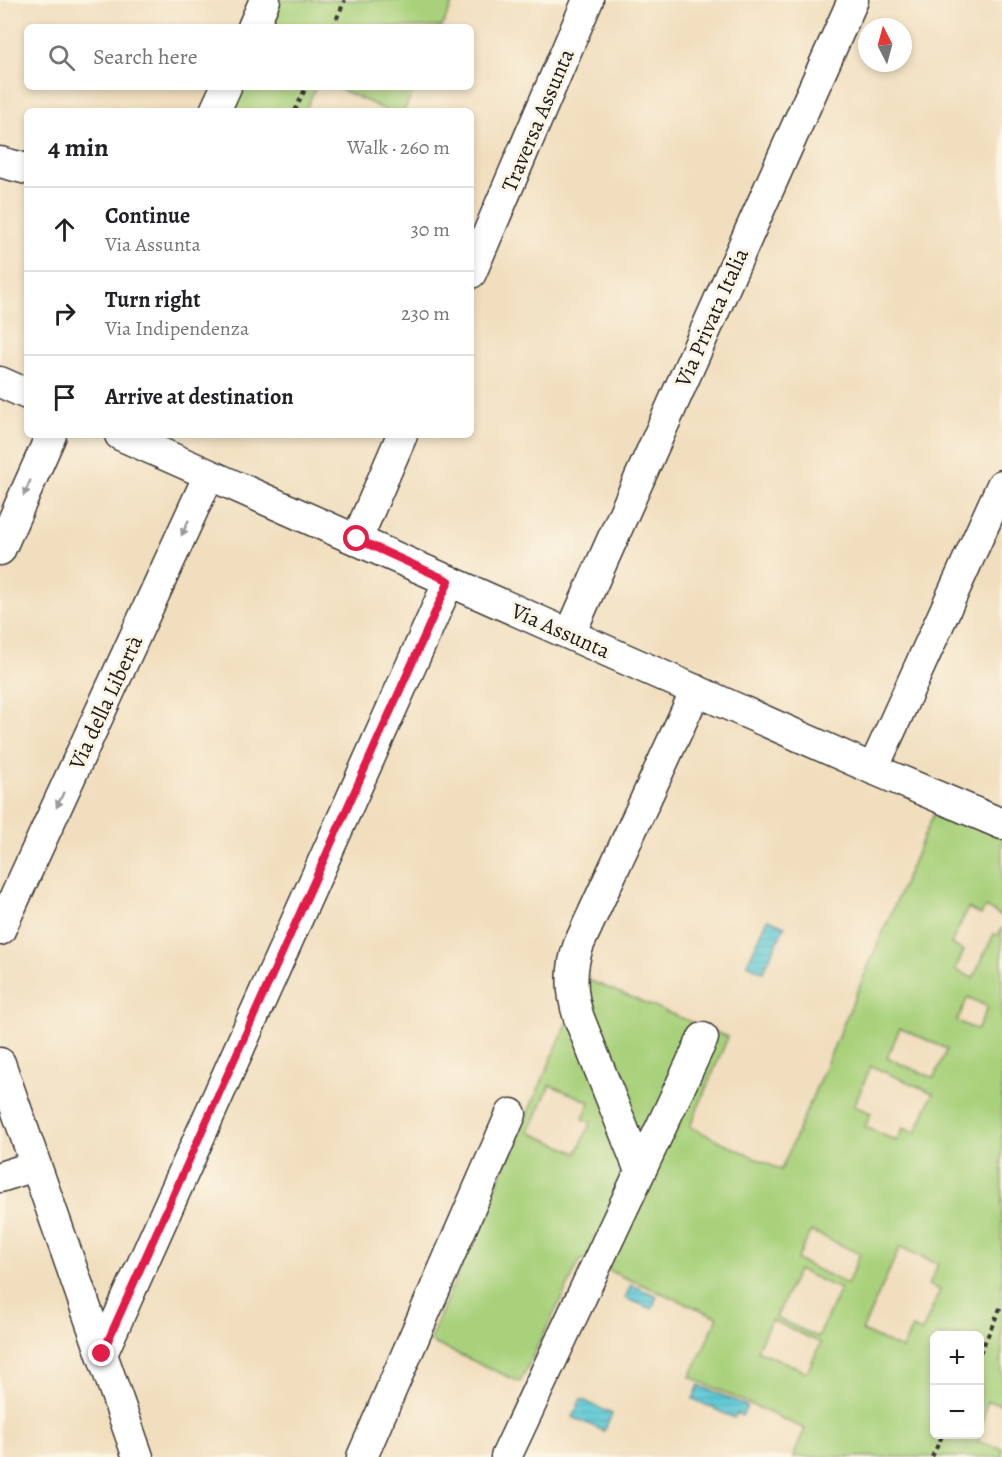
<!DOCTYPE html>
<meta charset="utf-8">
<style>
body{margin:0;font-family:Alegreya,serif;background:#f2f2f2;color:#202124}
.controls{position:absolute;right:18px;bottom:18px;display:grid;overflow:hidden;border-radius:9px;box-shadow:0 3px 9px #0003}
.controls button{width:54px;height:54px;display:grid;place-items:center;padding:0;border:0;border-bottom:2px solid #e0e0e0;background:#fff;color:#202124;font:30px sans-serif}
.compass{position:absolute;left:858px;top:18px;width:54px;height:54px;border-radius:50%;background:#fff;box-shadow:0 3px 9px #0003;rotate:354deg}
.stop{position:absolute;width:18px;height:18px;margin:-14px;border:4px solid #e11d48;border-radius:50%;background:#fff}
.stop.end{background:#e11d48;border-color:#fff;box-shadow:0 2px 6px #0008}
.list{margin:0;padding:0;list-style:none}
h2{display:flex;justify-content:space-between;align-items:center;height:78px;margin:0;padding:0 24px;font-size:26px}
h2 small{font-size:20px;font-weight:400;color:#757577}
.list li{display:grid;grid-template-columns:39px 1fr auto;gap:18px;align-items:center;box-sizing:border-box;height:84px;padding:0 24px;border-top:2px solid #e0e0e0}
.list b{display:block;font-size:22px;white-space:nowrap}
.list p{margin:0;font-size:20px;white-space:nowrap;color:#757577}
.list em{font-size:20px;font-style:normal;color:#757577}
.icon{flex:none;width:33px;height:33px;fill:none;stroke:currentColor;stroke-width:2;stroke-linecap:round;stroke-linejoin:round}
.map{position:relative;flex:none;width:1002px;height:1457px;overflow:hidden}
.search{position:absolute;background:#fff;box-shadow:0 3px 9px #0003;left:24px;top:24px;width:450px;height:66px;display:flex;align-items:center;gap:15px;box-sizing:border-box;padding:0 21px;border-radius:9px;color:#757577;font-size:22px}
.panel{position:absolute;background:#fff;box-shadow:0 3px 9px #0003;left:24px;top:108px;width:450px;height:330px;border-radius:9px}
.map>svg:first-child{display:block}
.green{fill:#a9d17b;stroke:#62764c;stroke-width:1.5;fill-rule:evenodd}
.water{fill:url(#water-rules);stroke:#3c7278;stroke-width:1.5}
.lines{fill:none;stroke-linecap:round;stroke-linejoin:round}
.minor-casing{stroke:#3c3934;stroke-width:33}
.path{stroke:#3c3934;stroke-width:4;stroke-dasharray:4.5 4.5;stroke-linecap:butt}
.minor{stroke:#fff;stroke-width:30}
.oneway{fill:#999}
.route{stroke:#e11d48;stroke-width:8}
.labels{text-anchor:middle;stroke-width:6;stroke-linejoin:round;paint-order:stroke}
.street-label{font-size:22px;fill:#1c1c1c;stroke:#fcf5e5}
</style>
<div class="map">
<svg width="1002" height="1457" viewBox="0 0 1002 1457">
<defs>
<pattern id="water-rules" width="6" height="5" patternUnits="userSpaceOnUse" patternTransform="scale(1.5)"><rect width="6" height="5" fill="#5dc9d5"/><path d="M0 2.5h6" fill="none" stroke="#50acb6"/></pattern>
</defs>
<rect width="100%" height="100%" fill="#fcf5e5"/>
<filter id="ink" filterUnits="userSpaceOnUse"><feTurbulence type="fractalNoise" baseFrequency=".0167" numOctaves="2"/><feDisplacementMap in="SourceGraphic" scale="12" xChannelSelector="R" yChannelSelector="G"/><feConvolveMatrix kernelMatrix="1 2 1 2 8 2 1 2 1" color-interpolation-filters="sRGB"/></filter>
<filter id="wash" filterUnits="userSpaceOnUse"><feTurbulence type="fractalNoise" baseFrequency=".008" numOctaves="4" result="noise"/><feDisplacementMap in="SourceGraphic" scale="24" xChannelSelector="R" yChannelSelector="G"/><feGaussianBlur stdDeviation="1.35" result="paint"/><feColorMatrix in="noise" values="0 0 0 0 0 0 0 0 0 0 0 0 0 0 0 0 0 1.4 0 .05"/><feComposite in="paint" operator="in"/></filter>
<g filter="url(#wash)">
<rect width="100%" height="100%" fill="#f1debe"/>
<g class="green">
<path d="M274,0H454L442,27H263Z"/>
<path d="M236,87H316L305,111H226Z"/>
<path d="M335,87H415L404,111H388Z"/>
<path d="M936,808L1002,837V916L985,907L981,915L968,908L951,944L964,951L955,970L973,978L994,934L998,935L1002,928V1404L987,1401L980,1434V1336H934V1434H979L978,1442L1002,1448V1457H793L805,1429L690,1377L718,1317L581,1259L520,1382L429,1341L586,979L728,1037L690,1127L781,1170ZM968,997L988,1007L977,1030L957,1021ZM900,1028L947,1049L934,1078L887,1058ZM871,1066L933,1093L916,1133L903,1128L897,1141L865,1127L871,1113L854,1106ZM550,1085L590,1102L583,1119L591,1122L577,1153L529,1132ZM811,1231L860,1254L847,1284L797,1260ZM900,1247L938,1264L929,1285L940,1290L922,1332L912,1328L902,1349L862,1331ZM798,1270L840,1289L818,1337L776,1318ZM771,1320L821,1343L807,1372L757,1350Z"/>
</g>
<g class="water">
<path d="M768,919L785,926L763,972L747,964Z"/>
<path d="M631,1285L657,1296L652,1309L625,1298Z"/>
<path d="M699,1385L747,1406L742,1416L737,1413L734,1418L693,1399Z"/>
<path d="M581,1399L612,1414L604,1431L573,1417Z"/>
</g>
</g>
<g filter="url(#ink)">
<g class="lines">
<g class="minor-casing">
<g id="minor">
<path d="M253,27L265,0"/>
<path d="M215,111L226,87"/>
<path d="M0,162L27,169"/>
<path d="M471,273L588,0"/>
<path d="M0,382L27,394"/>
<path d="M120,435L873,769L1002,824"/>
<path d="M357,539L402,435"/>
<path d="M0,550L51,435"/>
<path d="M570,634L853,0"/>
<path d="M873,769L1002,485"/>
<path d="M0,930L209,475"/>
<path d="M0,1063L138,1457"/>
<path d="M640,1171L579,1018C571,994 570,968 579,944L696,690"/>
<path d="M0,1177L35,1166"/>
<path d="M102,1354L449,581"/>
<path d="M362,1457L511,1114"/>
<path d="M506,1457L703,1038"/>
</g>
</g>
<g class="path">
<path d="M333,27L345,0"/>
<path d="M295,111L306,87"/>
<path d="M980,1353L1002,1304"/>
<path d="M932,1457L943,1434"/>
</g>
<use href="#minor" class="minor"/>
</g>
<defs><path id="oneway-solid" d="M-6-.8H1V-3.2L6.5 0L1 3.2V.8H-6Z" transform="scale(1.5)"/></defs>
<g class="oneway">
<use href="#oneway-solid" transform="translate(27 488) rotate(114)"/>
<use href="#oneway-solid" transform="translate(185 528) rotate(115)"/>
<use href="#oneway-solid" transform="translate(60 800) rotate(115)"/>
</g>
</g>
<g class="lines" filter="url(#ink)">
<path class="route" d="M102,1354L449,581L357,539"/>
</g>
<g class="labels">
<g class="street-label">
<text transform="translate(537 120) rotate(-67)" y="8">Traversa Assunta</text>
<text transform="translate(711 317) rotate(-66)" y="8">Via Privata Italia</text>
<text transform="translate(561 630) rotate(24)" y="8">Via Assunta</text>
<text transform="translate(105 702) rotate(-65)" y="8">Via della Libertà</text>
</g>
</g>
</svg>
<div class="controls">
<button>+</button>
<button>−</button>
</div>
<svg class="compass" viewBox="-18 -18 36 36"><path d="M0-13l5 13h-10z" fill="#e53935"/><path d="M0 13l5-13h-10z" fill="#757577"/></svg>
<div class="stop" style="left:357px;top:539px"></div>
<div class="stop end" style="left:102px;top:1354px"></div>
<div class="search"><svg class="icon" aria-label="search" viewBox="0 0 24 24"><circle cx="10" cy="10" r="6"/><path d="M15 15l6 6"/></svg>Search here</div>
<section class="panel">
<h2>4 min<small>Walk · 260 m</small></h2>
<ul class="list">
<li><svg class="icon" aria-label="ahead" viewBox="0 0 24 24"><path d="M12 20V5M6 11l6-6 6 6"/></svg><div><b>Continue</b><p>Via Assunta</p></div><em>30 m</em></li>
<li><svg class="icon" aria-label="right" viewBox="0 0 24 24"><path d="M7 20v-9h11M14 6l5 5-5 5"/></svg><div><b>Turn right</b><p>Via Indipendenza</p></div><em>230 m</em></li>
<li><svg class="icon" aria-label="arrive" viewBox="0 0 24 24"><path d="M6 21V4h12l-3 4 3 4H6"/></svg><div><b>Arrive at destination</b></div></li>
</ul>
</section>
</div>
